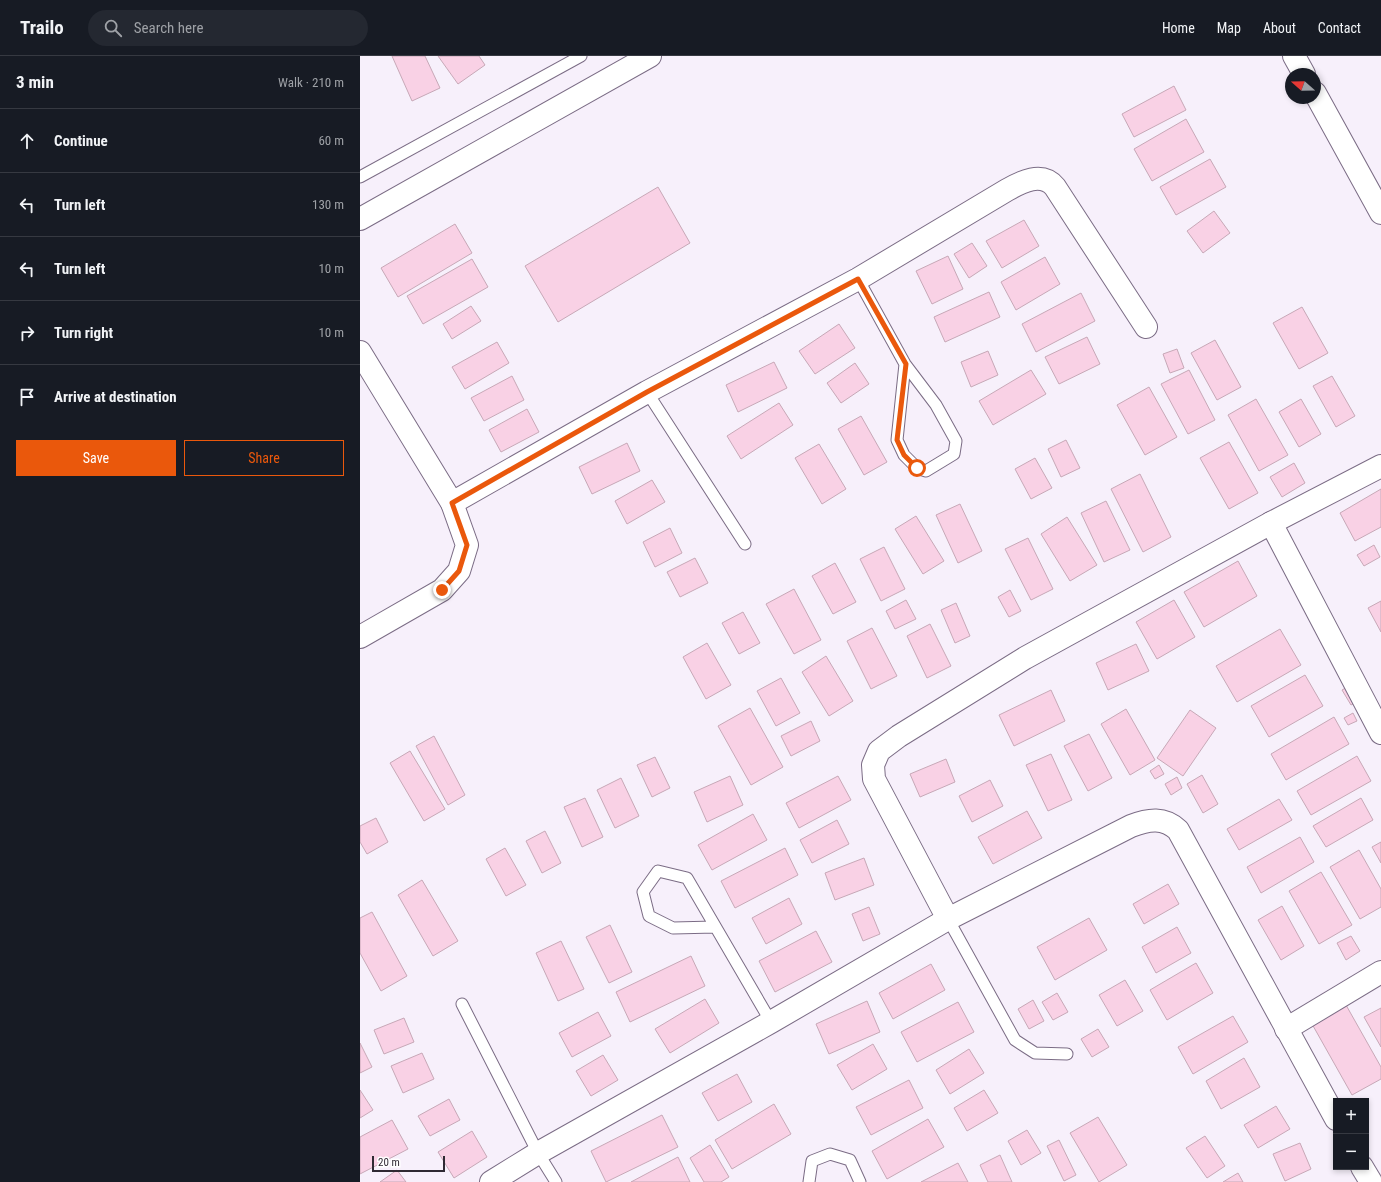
<!DOCTYPE html>
<meta charset="utf-8">
<style>
body{margin:0;font-family:"Roboto Condensed",sans-serif;background:#242831;color:#f1f3f6}
.controls{position:absolute;right:12px;bottom:12px;display:grid;overflow:hidden;border-radius:0px;box-shadow:0 2px 6px #0003}
.controls button{width:36px;height:36px;display:grid;place-items:center;padding:0;border:0;border-bottom:1px solid #363941;background:#171b24;color:#f1f3f6;font:20px sans-serif}
.compass{position:absolute;left:925px;top:12px;width:36px;height:36px;border-radius:50%;background:#171b24;box-shadow:0 2px 6px #0003;rotate:290deg}
.scale{position:absolute;left:12px;bottom:10px;width:73px;box-sizing:border-box;padding-left:4px;border:2px solid #2f2933;border-top:0;font-size:11px;line-height:14px;white-space:nowrap;color:#2f2933;-webkit-text-stroke:3px #fff;paint-order:stroke}
.stop{position:absolute;width:12px;height:12px;margin:-9px;border:3px solid #ea580c;border-radius:50%;background:#fff}
.stop.end{background:#ea580c;border-color:#fff;box-shadow:0 1px 4px #0008}
.list{margin:0;padding:0;list-style:none}
h2{display:flex;justify-content:space-between;align-items:center;height:52px;margin:0;padding:0 16px;font-size:17px}
h2 small{font-size:13px;font-weight:400;color:#9ea1a6}
.list li{display:grid;grid-template-columns:26px 1fr auto;gap:12px;align-items:center;box-sizing:border-box;height:64px;padding:0 16px;border-top:1px solid #363941}
.list b{display:block;font-size:15px;white-space:nowrap}
.list em{font-size:13px;font-style:normal;color:#9ea1a6}
.actions{display:flex;gap:8px;padding:12px 16px}
.actions a{flex:1;padding:9px 0;border:1px solid #ea580c;border-radius:0px;text-align:center;font-size:14px;color:#ea580c}
.actions .main{background:#ea580c;color:#fff}
.icon{flex:none;width:22px;height:22px;fill:none;stroke:currentColor;stroke-width:2;stroke-linecap:round;stroke-linejoin:round}
.map{position:relative;flex:none;width:1021px;height:1126px;overflow:hidden}
header{display:flex;align-items:center;gap:24px;box-sizing:border-box;height:56px;padding:0 20px;background:#171b24;border-bottom:1px solid #363941}
header strong{font-size:19px}
nav{display:flex;gap:22px;margin-inline-start:auto;font-size:14px}
.search{width:280px;height:36px;background:#242831;display:flex;align-items:center;gap:10px;box-sizing:border-box;padding:0 14px;border-radius:22px;color:#9ea1a6;font-size:15px}
main{display:flex}
aside{flex:1;background:#171b24}
.map>svg:first-child{display:block}
.building{fill:#f9d1e5;stroke:#c7a8b7}
.lines{fill:none;stroke-linecap:round;stroke-linejoin:round}
.lane-casing{stroke:#7b6c85;stroke-width:13}
.street-casing{stroke:#7b6c85;stroke-width:24}
.lane{stroke:#fff;stroke-width:11}
.street{stroke:#fff;stroke-width:22}
.route{stroke:#ea580c;stroke-width:5}
</style>
<header>
<strong>Trailo</strong>
<div class="search"><svg class="icon" aria-label="search" viewBox="0 0 24 24"><circle cx="10" cy="10" r="6"/><path d="M15 15l6 6"/></svg>Search here</div>
<nav><a>Home</a><a>Map</a><a>About</a><a>Contact</a></nav>
</header>
<main>
<aside>
<h2>3 min<small>Walk · 210 m</small></h2>
<ul class="list">
<li><svg class="icon" aria-label="ahead" viewBox="0 0 24 24"><path d="M12 20V5M6 11l6-6 6 6"/></svg><div><b>Continue</b></div><em>60 m</em></li>
<li><svg class="icon" aria-label="left" viewBox="0 0 24 24"><path d="M17 20v-9H6M10 6l-5 5 5 5"/></svg><div><b>Turn left</b></div><em>130 m</em></li>
<li><svg class="icon" aria-label="left" viewBox="0 0 24 24"><path d="M17 20v-9H6M10 6l-5 5 5 5"/></svg><div><b>Turn left</b></div><em>10 m</em></li>
<li><svg class="icon" aria-label="right" viewBox="0 0 24 24"><path d="M7 20v-9h11M14 6l5 5-5 5"/></svg><div><b>Turn right</b></div><em>10 m</em></li>
<li><svg class="icon" aria-label="arrive" viewBox="0 0 24 24"><path d="M6 21V4h12l-3 4 3 4H6"/></svg><div><b>Arrive at destination</b></div></li>
</ul>
<div class="actions"><a class="main">Save</a><a>Share</a></div>
</aside>
<div class="map">
<svg width="1021" height="1126" viewBox="0 0 1021 1126">
<rect width="100%" height="100%" fill="#f7f0fb"/>
<g class="building">
<path d="M32,0H65L80,32L52,45Z"/>
<path d="M78,0H119L125,9L98,28Z"/>
<path d="M814,30L826,54L774,81L762,58Z"/>
<path d="M826,63L844,96L792,125L774,93Z"/>
<path d="M850,103L866,131L816,159L800,131Z"/>
<path d="M298,131L330,187L198,266L165,210Z"/>
<path d="M854,155L870,177L843,197L827,175Z"/>
<path d="M664,164L679,190L642,212L626,185Z"/>
<path d="M95,168L112,197L38,241L21,212Z"/>
<path d="M612,187L627,210L609,222L594,198Z"/>
<path d="M588,200L603,233L572,248L556,215Z"/>
<path d="M685,201L700,228L656,254L641,226Z"/>
<path d="M112,203L128,231L63,268L47,240Z"/>
<path d="M629,236L640,261L585,286L574,261Z"/>
<path d="M721,237L735,265L676,296L662,268Z"/>
<path d="M111,250L121,265L92,283L83,268Z"/>
<path d="M942,251L968,297L939,313L913,267Z"/>
<path d="M479,268L495,292L455,318L439,295Z"/>
<path d="M727,281L740,308L699,328L685,301Z"/>
<path d="M855,284L881,331L857,344L831,297Z"/>
<path d="M137,286L149,307L105,333L92,311Z"/>
<path d="M817,293L824,312L810,317L803,298Z"/>
<path d="M628,295L638,319L611,331L601,306Z"/>
<path d="M414,306L427,332L378,356L366,329Z"/>
<path d="M495,307L509,328L481,347L467,327Z"/>
<path d="M671,314L686,338L633,369L619,345Z"/>
<path d="M829,314L855,364L828,378L801,328Z"/>
<path d="M152,320L164,344L124,365L111,342Z"/>
<path d="M972,320L995,360L976,371L953,330Z"/>
<path d="M789,331L817,381L785,399L757,349Z"/>
<path d="M896,343L928,399L899,415L868,359Z"/>
<path d="M941,343L961,378L939,391L919,356Z"/>
<path d="M419,347L433,369L381,403L367,380Z"/>
<path d="M167,353L179,376L141,396L129,374Z"/>
<path d="M501,360L527,406L504,419L478,373Z"/>
<path d="M706,384L720,412L701,421L688,393Z"/>
<path d="M869,386L898,437L869,453L840,402Z"/>
<path d="M267,387L280,415L232,438L219,411Z"/>
<path d="M459,388L486,433L462,448L435,402Z"/>
<path d="M675,402L692,432L671,443L655,413Z"/>
<path d="M934,407L945,427L922,441L910,421Z"/>
<path d="M780,418L811,481L783,496L751,433Z"/>
<path d="M292,424L305,446L267,468L255,445Z"/>
<path d="M1021,433V471L995,485L980,457Z"/>
<path d="M746,445L770,494L744,506L721,457Z"/>
<path d="M600,448L622,495L598,507L576,459Z"/>
<path d="M556,460L584,505L563,518L535,473Z"/>
<path d="M707,461L737,509L710,525L681,478Z"/>
<path d="M310,472L322,497L295,511L283,486Z"/>
<path d="M668,482L693,533L671,544L645,493Z"/>
<path d="M1014,489L1020,501L1004,510L997,499Z"/>
<path d="M524,491L545,533L521,545L500,503Z"/>
<path d="M335,502L348,527L320,541L307,516Z"/>
<path d="M878,505L897,540L844,571L824,536Z"/>
<path d="M475,507L496,546L473,558L452,520Z"/>
<path d="M434,533L461,584L434,598L406,548Z"/>
<path d="M650,534L661,555L649,561L638,541Z"/>
<path d="M546,544L556,563L535,573L526,555Z"/>
<path d="M814,544L835,581L797,603L776,566Z"/>
<path d="M1021,545V576L1008,552Z"/>
<path d="M596,547L610,580L595,587L581,554Z"/>
<path d="M383,556L400,587L379,598L362,567Z"/>
<path d="M570,568L591,610L567,622L547,580Z"/>
<path d="M512,572L537,620L511,633L487,585Z"/>
<path d="M920,573L941,609L877,646L856,610Z"/>
<path d="M347,587L371,629L346,643L323,601Z"/>
<path d="M776,588L789,615L748,634L736,607Z"/>
<path d="M466,600L493,645L469,660L442,616Z"/>
<path d="M945,619L963,650L909,681L891,650Z"/>
<path d="M421,622L440,657L416,670L397,635Z"/>
<path d="M989,630L997,646L991,649L982,634Z"/>
<path d="M691,634L705,665L654,690L639,659Z"/>
<path d="M390,652L423,711L391,729L358,670Z"/>
<path d="M766,653L795,704L770,719L741,668Z"/>
<path d="M830,654L856,672L823,720L797,702Z"/>
<path d="M993,657L997,665L988,669L984,662Z"/>
<path d="M974,661L989,688L926,724L911,698Z"/>
<path d="M451,665L460,685L431,700L421,680Z"/>
<path d="M729,678L752,722L728,735L704,690Z"/>
<path d="M74,680L105,739L88,749L56,690Z"/>
<path d="M50,695L85,753L64,765L30,707Z"/>
<path d="M691,698L712,744L688,755L666,709Z"/>
<path d="M997,700L1011,725L951,759L937,735Z"/>
<path d="M295,701L310,732L292,741L277,709Z"/>
<path d="M586,703L595,726L560,741L550,718Z"/>
<path d="M799,709L804,718L795,723L790,715Z"/>
<path d="M842,719L858,748L843,757L827,728Z"/>
<path d="M370,720L383,749L347,766L334,736Z"/>
<path d="M478,720L491,744L439,772L426,747Z"/>
<path d="M817,721L822,732L811,739L805,728Z"/>
<path d="M261,722L279,760L255,772L237,734Z"/>
<path d="M630,724L643,750L612,766L599,740Z"/>
<path d="M225,742L243,781L222,791L204,751Z"/>
<path d="M1001,742L1013,764L966,791L953,770Z"/>
<path d="M919,743L932,764L879,794L867,773Z"/>
<path d="M667,755L682,782L633,808L618,781Z"/>
<path d="M393,758L407,784L352,814L338,789Z"/>
<path d="M16,762L28,786L7,798L0,786V770Z"/>
<path d="M477,764L489,788L452,807L440,784Z"/>
<path d="M185,775L201,807L182,817L166,785Z"/>
<path d="M940,781L954,806L901,837L887,811Z"/>
<path d="M1021,786V807L1012,791Z"/>
<path d="M145,792L166,829L146,840L126,803Z"/>
<path d="M425,792L438,819L375,852L361,825Z"/>
<path d="M999,794L1021,833V851L1000,863L970,811Z"/>
<path d="M504,802L514,829L475,844L465,817Z"/>
<path d="M961,816L992,869L959,888L929,835Z"/>
<path d="M62,824L98,885L73,900L38,839Z"/>
<path d="M808,828L819,848L784,868L773,848Z"/>
<path d="M429,842L442,868L406,888L392,862Z"/>
<path d="M922,850L944,890L921,904L898,864Z"/>
<path d="M509,851L520,878L503,885L492,858Z"/>
<path d="M12,856L47,920L21,935L0,897V862Z"/>
<path d="M729,862L747,894L695,924L677,891Z"/>
<path d="M250,869L272,916L249,927L226,881Z"/>
<path d="M817,871L831,897L796,917L782,891Z"/>
<path d="M456,875L472,906L415,936L399,905Z"/>
<path d="M991,880L1000,895L986,904L977,887Z"/>
<path d="M201,885L224,933L198,945L176,897Z"/>
<path d="M331,900L345,930L270,966L256,936Z"/>
<path d="M836,907L853,937L807,964L790,934Z"/>
<path d="M571,908L585,934L533,963L519,937Z"/>
<path d="M765,924L783,955L757,970L739,939Z"/>
<path d="M697,937L708,956L693,964L682,946Z"/>
<path d="M345,943L359,967L310,997L295,973Z"/>
<path d="M673,944L684,965L669,973L658,953Z"/>
<path d="M507,945L520,976L469,998L456,968Z"/>
<path d="M598,946L614,976L557,1006L541,976Z"/>
<path d="M986,949L1021,1011V1023L992,1039L952,968Z"/>
<path d="M1021,952V991L1004,961Z"/>
<path d="M238,956L251,980L212,1001L199,977Z"/>
<path d="M873,960L888,986L833,1018L818,991Z"/>
<path d="M44,962L54,986L24,998L14,974Z"/>
<path d="M738,973L749,991L732,1001L721,983Z"/>
<path d="M0,987L12,1011L0,1017Z"/>
<path d="M513,988L527,1013L492,1034L477,1009Z"/>
<path d="M609,993L624,1017L590,1038L576,1014Z"/>
<path d="M62,997L74,1023L43,1037L31,1010Z"/>
<path d="M243,999L258,1024L231,1040L216,1015Z"/>
<path d="M884,1002L900,1031L861,1053L846,1025Z"/>
<path d="M377,1018L392,1046L358,1065L342,1037Z"/>
<path d="M549,1024L563,1052L511,1079L496,1051Z"/>
<path d="M0,1034L13,1054L0,1062Z"/>
<path d="M624,1034L638,1057L607,1075L594,1052Z"/>
<path d="M89,1043L100,1064L70,1080L58,1060Z"/>
<path d="M414,1048L431,1078L372,1113L355,1084Z"/>
<path d="M916,1050L930,1073L898,1092L884,1069Z"/>
<path d="M302,1059L318,1091L246,1126L231,1095Z"/>
<path d="M738,1061L767,1109L739,1126L710,1077Z"/>
<path d="M568,1063L584,1091L527,1123L512,1095Z"/>
<path d="M32,1064L48,1093L0,1118V1081Z"/>
<path d="M667,1074L681,1097L661,1109L648,1085Z"/>
<path d="M112,1075L127,1101L94,1122L78,1096Z"/>
<path d="M845,1080L865,1110L847,1122L826,1092Z"/>
<path d="M699,1084L716,1119L704,1125L687,1090Z"/>
<path d="M940,1087L951,1113L925,1125L913,1098Z"/>
<path d="M350,1089L369,1121L361,1126H344L330,1102Z"/>
<path d="M640,1099L652,1126H628L620,1109Z"/>
<path d="M318,1101L330,1126H271Z"/>
<path d="M598,1107L608,1126H561Z"/>
<path d="M37,1114L46,1126H20Z"/>
<path d="M878,1117L883,1126H863Z"/>
</g>
<g class="lines">
<g class="lane-casing">
<g id="lane">
<path d="M0,121L221,0"/>
<path d="M498,223L545,308L576,349L596,385L594,398L566,415L557,412L544,399L537,384L545,308"/>
<path d="M287,336L385,488"/>
<path d="M588,863L655,984L675,997L707,998"/>
<path d="M355,871L313,872L289,860L283,836L298,815L327,822L411,966"/>
<path d="M102,948L178,1097L196,1126"/>
<path d="M449,1126L452,1105L470,1098L490,1104L500,1126"/>
</g>
</g>
<g class="street-casing">
<g id="street">
<path d="M934,0L944,18"/>
<path d="M955,37L1021,157"/>
<path d="M0,163L290,0"/>
<path d="M0,296L92,447L107,489L99,515L82,534L0,581"/>
<path d="M92,447L287,336L498,223L647,134C661,126 682,115 695,131L786,271"/>
<path d="M911,467L1021,677"/>
<path d="M588,863L514,723L513,709L519,695L539,680L665,602L911,467L1021,410"/>
<path d="M926,973L1021,916"/>
<path d="M1002,1111L1011,1126"/>
<path d="M131,1126L178,1097L411,966L588,863L771,770C789,763 804,761 818,774L976,1063"/>
</g>
</g>
<use href="#lane" class="lane"/>
<use href="#street" class="street"/>
</g>
<g class="lines">
<path class="route" d="M82,534L99,515L107,489L92,447L287,336L498,223L546,308L537,384L544,399L557,412"/>
</g>
</svg>
<div class="controls">
<button>+</button>
<button>−</button>
</div>
<svg class="compass" viewBox="-18 -18 36 36"><path d="M0-13l5 13h-10z" fill="#e53935"/><path d="M0 13l5-13h-10z" fill="#9ea1a6"/></svg>
<div class="scale">20 m</div>
<div class="stop" style="left:557px;top:412px"></div>
<div class="stop end" style="left:82px;top:534px"></div>
</div>
</main>
